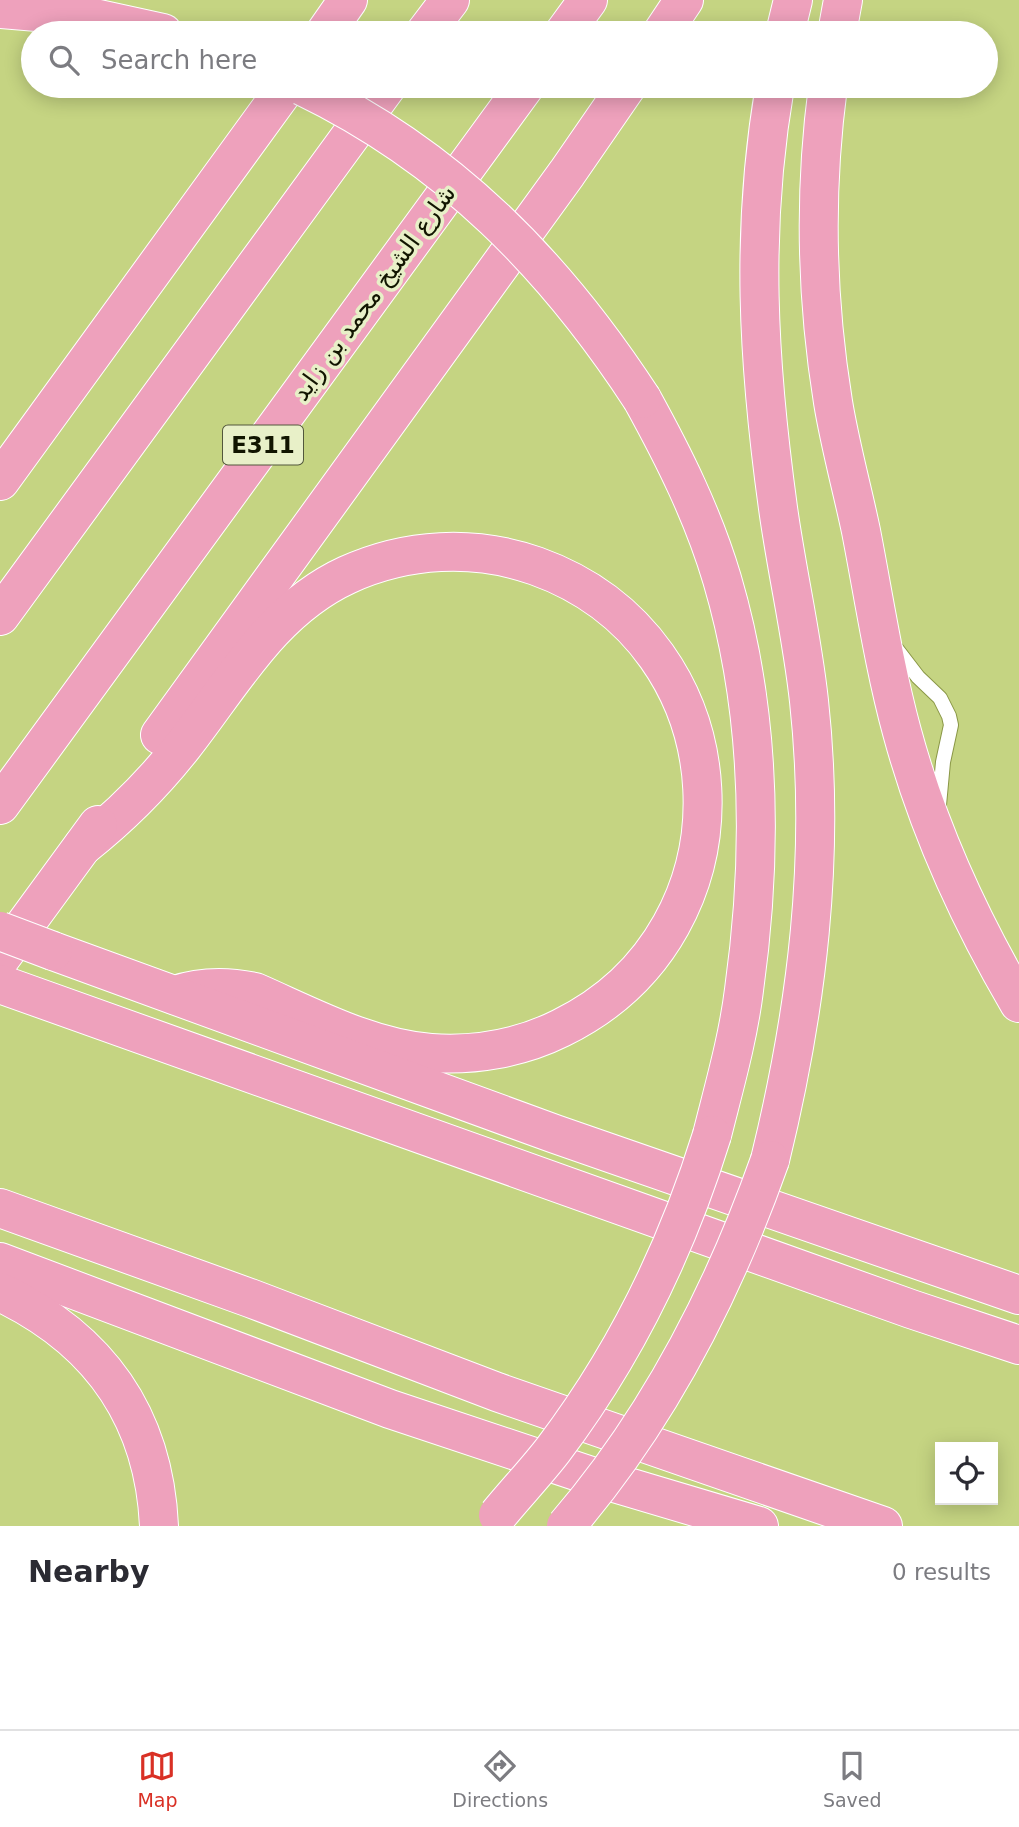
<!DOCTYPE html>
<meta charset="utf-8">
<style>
body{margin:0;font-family:"DejaVu Sans","Noto Sans Arabic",sans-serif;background:#f7f7f7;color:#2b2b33}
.controls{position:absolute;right:21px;bottom:21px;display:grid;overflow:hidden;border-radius:0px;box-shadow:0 4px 18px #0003}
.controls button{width:63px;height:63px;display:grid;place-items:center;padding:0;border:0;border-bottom:2px solid #e1e1e2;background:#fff;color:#2b2b33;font:35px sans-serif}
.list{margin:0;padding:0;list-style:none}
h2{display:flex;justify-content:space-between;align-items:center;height:91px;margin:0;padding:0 28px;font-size:30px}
h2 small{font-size:23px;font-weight:400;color:#7c7c81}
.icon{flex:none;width:38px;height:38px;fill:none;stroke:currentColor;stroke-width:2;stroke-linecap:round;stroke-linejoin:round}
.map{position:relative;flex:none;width:1019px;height:1526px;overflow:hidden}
.search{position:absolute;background:#fff;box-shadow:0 4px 18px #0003;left:21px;right:21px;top:21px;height:77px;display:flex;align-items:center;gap:18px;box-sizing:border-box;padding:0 24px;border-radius:38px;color:#7c7c81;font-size:26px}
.sheet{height:203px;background:#fff}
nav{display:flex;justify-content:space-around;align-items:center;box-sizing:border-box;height:98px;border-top:2px solid #e1e1e2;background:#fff;font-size:19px;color:#7c7c81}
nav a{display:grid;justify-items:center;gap:4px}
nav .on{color:#d93025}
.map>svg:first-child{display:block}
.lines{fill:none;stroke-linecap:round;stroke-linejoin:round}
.lane-casing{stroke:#8a9746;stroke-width:16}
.highway-casing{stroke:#fff;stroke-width:40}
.lane{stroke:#fff;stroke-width:14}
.highway{stroke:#eea1bc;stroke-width:38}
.highway-bridge-casing{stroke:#fff;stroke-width:40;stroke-linecap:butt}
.highway-bridge{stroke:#eea1bc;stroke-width:38}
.labels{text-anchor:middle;stroke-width:7;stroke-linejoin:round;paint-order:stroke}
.shield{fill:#e8f0c8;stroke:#52573c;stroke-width:2}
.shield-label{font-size:23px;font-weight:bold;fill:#111500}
.street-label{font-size:24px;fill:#111500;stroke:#e8f0c8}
</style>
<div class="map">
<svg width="1019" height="1526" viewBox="0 0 1019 1526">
<rect width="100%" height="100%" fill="#c5d482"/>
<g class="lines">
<g class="lane-casing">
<path id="lane" d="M895,647L918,677L940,698L949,716L951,725L943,762L939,805"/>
</g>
<g class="highway-casing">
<g id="highway">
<path d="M0,9L85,16L163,33"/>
<path d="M325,33L348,0"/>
<path d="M425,33L450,0"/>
<path d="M564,33L588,0"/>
<path d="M662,33L684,0"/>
<path d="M785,33L793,0"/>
<path d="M837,33L843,0"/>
<path d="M828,86C814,191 816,297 833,402C840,445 852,488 861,531C874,598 884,666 902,732C928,828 969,918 1019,1003"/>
<path d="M642,399C674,457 703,515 722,579C761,711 763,854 744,990C738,1039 724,1087 712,1135"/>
<path d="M0,481L287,86"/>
<path d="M0,616L387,86"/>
<path d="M160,735L567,173L627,86"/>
<path d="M0,805L525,86"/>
<path d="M83,846C121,816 153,784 183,746C232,684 271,610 347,575C406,548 474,544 536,566C746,641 761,930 561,1028C521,1048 475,1056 431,1053C369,1048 310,1016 255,992C227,986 202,986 175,995"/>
<path d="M53,951L555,1134L1019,1295"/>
<path d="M0,959L98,825"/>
<path d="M0,984L911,1309L1019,1345"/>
<path d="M770,1160C807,1009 826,856 809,701C802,636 787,573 778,508C758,363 750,231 775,86"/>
<path d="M0,1208L250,1298L497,1392L883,1526"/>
<path d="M0,1262L390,1409L591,1476L759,1526"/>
<path d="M0,1292C99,1339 154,1416 159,1526"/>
</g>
</g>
<use href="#lane" class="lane"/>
<use href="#highway" class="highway"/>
<g class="highway-bridge-casing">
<g id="highway-bridge">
<path d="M302,86C449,157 554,264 642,399"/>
<path d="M0,931L53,951"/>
<path d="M498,1515C516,1493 536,1472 553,1450C625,1355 677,1248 712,1135"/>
<path d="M566,1526C659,1418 723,1293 770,1160"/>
</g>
</g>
<use href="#highway-bridge" class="highway-bridge"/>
</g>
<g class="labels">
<rect class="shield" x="223" y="425.5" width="80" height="39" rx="5"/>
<g class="shield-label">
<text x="263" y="453">E311</text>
</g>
<g class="street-label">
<text transform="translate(374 293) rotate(-54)" y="8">شارع الشيخ محمد بن زايد</text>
</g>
</g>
</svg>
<div class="controls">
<button><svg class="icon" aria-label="locate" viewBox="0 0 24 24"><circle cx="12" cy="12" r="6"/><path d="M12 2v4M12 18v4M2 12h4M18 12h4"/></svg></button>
</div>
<div class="search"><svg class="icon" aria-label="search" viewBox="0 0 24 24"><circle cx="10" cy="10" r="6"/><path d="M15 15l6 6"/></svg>Search here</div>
</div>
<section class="sheet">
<h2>Nearby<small>0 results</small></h2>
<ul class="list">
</ul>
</section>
<nav>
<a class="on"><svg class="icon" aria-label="map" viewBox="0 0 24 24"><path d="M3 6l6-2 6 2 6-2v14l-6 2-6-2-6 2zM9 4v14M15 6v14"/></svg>Map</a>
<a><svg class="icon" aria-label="directions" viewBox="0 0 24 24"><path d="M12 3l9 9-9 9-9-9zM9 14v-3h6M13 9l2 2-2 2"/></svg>Directions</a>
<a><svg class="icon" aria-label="saved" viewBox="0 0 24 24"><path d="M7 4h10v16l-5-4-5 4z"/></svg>Saved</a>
</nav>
